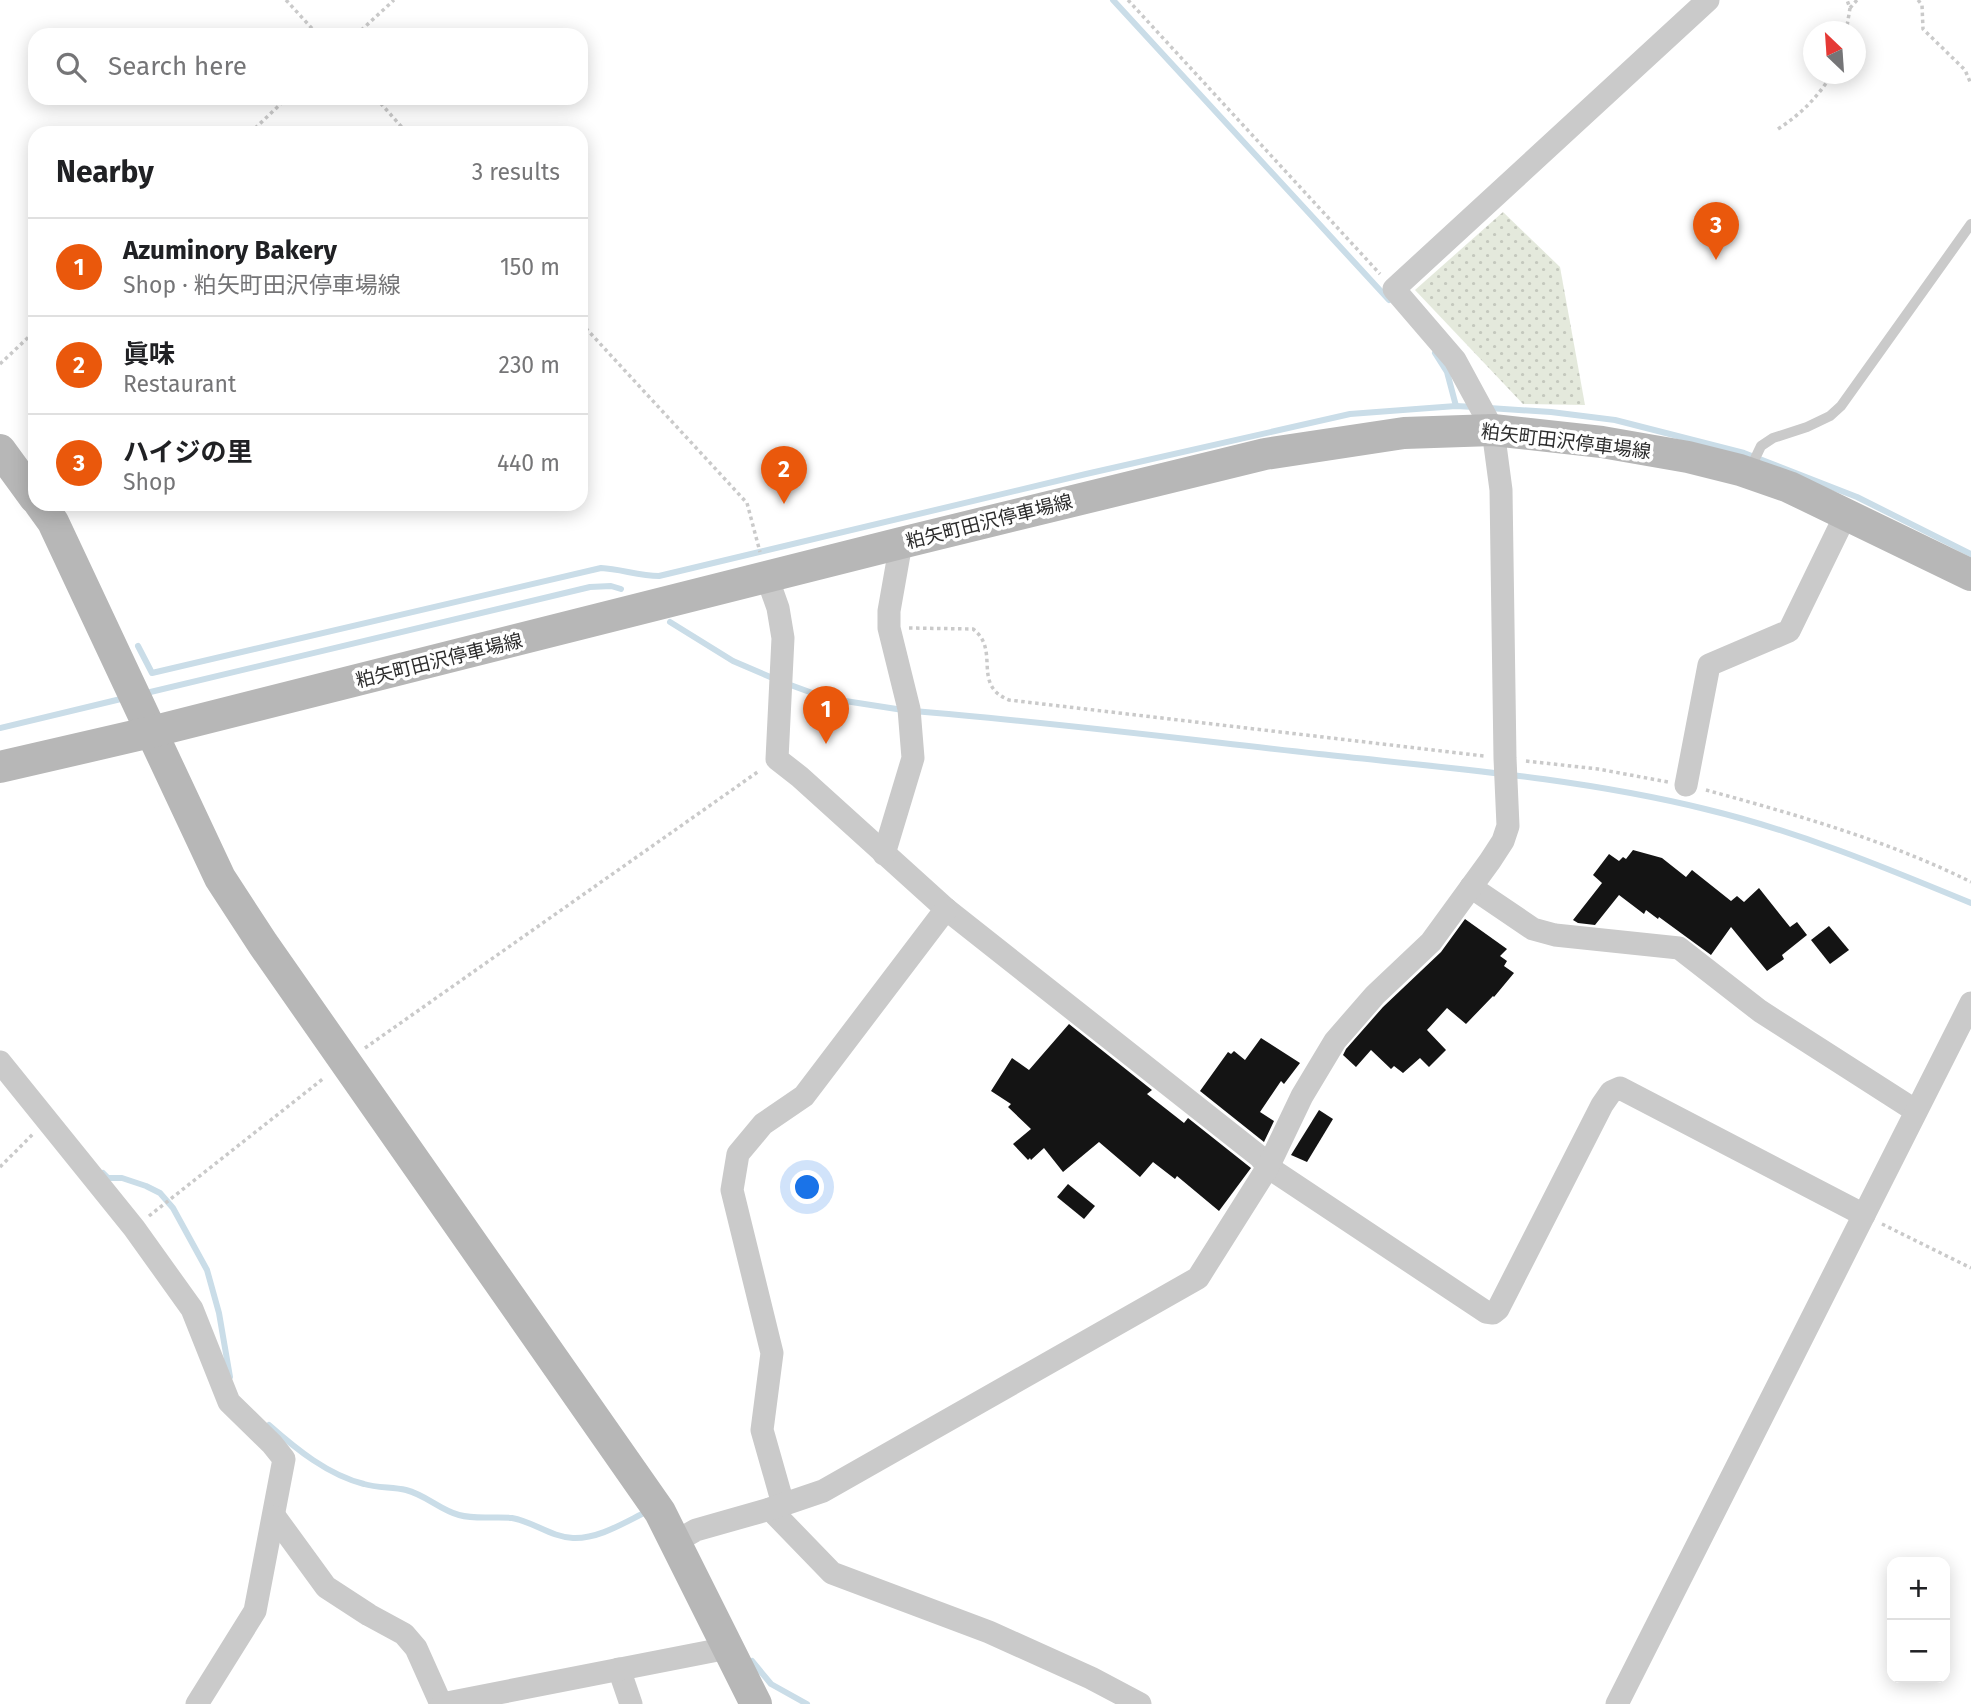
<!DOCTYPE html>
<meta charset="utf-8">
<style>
body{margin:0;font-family:"Fira Sans","Noto Sans JP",sans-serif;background:#f2f2f2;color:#202124}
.controls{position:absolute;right:21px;bottom:21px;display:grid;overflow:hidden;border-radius:14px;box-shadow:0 4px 18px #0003}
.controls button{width:63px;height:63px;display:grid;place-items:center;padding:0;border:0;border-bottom:2px solid #e0e0e0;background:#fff;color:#202124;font:35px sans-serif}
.compass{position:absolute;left:1803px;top:21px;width:63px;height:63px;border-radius:50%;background:#fff;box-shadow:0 4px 18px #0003;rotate:335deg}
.you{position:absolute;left:808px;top:1188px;width:24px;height:24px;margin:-18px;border:5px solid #fff;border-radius:50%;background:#1a73e8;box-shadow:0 0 0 10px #1a73e833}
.badge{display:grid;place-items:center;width:46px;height:46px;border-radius:50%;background:#ea580c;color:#fff;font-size:23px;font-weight:700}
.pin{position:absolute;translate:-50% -58px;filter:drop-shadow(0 2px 4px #0008)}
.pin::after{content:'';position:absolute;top:37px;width:24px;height:21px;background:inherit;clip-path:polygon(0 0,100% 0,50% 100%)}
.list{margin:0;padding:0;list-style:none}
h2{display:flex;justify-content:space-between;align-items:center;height:91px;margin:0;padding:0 28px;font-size:30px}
h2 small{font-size:23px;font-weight:400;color:#757577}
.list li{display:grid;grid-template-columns:46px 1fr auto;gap:21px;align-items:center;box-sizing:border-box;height:98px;padding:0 28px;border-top:2px solid #e0e0e0}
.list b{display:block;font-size:26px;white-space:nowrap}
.list p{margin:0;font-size:23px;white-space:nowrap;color:#757577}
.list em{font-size:23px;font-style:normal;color:#757577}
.icon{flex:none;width:38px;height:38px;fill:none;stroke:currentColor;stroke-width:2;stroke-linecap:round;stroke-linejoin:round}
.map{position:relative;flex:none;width:1971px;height:1704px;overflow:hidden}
.search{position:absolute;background:#fff;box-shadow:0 4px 18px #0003;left:28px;top:28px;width:560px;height:77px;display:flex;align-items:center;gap:18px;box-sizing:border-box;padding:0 24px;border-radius:21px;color:#757577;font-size:26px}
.panel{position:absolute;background:#fff;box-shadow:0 4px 18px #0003;left:28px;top:126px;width:560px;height:385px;border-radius:21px}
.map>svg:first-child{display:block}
.park{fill:url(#park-dots)}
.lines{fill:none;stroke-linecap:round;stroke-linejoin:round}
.stream{stroke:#cadde8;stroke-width:6}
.building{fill:#141414}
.path{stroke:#cacaca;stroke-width:3.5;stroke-dasharray:3.5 3.5;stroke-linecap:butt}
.lane{stroke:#cacaca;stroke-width:10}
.street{stroke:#cacaca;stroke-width:23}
.secondary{stroke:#b7b7b7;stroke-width:32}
.labels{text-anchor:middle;stroke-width:7;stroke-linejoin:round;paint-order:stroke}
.street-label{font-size:19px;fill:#2d2d2d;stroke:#fff}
</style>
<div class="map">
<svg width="1971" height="1704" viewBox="0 0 1971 1704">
<defs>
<pattern id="park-dots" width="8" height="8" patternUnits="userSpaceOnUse" patternTransform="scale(1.75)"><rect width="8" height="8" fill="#e4e9dc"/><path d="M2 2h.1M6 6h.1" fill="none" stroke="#c4c8bd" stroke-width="1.8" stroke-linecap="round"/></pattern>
</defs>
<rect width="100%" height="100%" fill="#fff"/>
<path class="park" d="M1503,212L1560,267L1585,405L1523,404L1415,290Z"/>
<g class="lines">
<g class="stream">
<path d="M1113,0L1389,300"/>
<path d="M1435,353L1447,372L1456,406"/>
<path d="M1489,408L1551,412L1615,420L1744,453L1857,497L1971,554"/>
<path d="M670,622L733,661L775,679"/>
<path d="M138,646L152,673L601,568C621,569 639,576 659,576L1086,474L1350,414L1456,406L1474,407"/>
<path d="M785,683L826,698L903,710"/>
<path d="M142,694L590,587L611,586L621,589"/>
<path d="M914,711C1049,722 1184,739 1319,754C1448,768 1579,778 1705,809C1797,831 1884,867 1971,903"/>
<path d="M0,728L125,698"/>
<path d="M103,1173L108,1178H122L146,1186L160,1193L173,1208L207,1270L219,1313L230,1377"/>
<path d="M269,1425C296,1449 328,1475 364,1484C377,1488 392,1487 406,1490C426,1495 440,1510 459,1515C477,1520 494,1516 512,1518C534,1522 551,1537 573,1538C599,1539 625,1522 648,1511"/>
<path d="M752,1661L771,1684L807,1704"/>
</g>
</g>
<g class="building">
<path d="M1633,850L1662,858L1686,877L1692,870L1731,901L1737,896L1744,902L1759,888L1790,927L1797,922L1807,935L1782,955L1784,959L1767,971L1731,927L1711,955L1659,917L1658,919L1646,910L1644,914L1619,895L1595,925L1578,923L1573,920L1602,883L1593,875L1609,854L1619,861L1623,857L1626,859Z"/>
<path d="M1465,919L1507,949L1500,956L1507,961L1504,966L1514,973L1494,997L1493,996L1466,1024L1447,1008L1427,1030L1446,1050L1429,1067L1420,1058L1403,1073L1394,1066L1391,1069L1371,1050L1356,1067L1343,1055L1346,1049L1383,1007L1441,952Z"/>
<path d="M1829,926L1849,950L1830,964L1811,940Z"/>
<path d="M1069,1024L1152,1090L1147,1094L1184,1123L1188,1118L1251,1168L1219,1211L1177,1176L1175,1179L1153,1162L1140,1177L1099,1142L1063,1172L1044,1148L1031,1160L1030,1158L1028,1160L1013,1144L1031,1129L1008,1107L1011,1104L991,1091L1012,1058L1029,1070Z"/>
<path d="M1261,1038L1300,1063L1284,1084L1281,1081L1260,1112L1274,1121L1264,1142L1200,1091L1228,1052L1231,1054L1234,1051L1245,1060Z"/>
<path d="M1319,1110L1333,1119L1307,1162L1291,1155Z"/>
<path d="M1068,1184L1095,1206L1084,1219L1057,1197Z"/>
</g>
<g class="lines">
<g class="path">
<path d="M286,0L318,35"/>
<path d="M1128,0L1380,274"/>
<path d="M1918,0L1922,5L1923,29L1965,70L1971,84"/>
<path d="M1850,8L1857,0"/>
<path d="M1846,32L1850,8L1847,0"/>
<path d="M356,35L394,0"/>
<path d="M376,98L407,133"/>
<path d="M1778,129C1801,114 1818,97 1832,74"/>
<path d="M250,133L287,98"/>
<path d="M581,323L747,503L760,552"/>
<path d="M0,364L35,331"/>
<path d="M909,628L973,629C1001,650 971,685 1009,700L1484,756"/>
<path d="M1526,761L1598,769L1668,782"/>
<path d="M1706,790C1794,814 1889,841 1971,882"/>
<path d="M365,1048L759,771"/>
<path d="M0,1167L33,1134"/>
<path d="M149,1216L324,1078"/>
<path d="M1882,1224L1971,1268"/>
</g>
<path class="lane" d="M1750,469L1761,446L1773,438L1807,427L1830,416L1841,406L1971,224"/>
<g class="street">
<path d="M767,577L778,608L783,638L777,759L800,777L946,909L1260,1157L1268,1167L1486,1312L1493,1313L1498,1309L1602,1105L1611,1092L1620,1088L1864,1215"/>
<path d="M1686,785L1709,665L1789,631L1846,514"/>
<path d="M884,854L913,758L909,709L889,628V611L901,543"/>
<path d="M1471,887L1533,929L1555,935L1679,948L1760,1011L1916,1111"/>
<path d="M0,1062L134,1228L192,1309L229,1402L272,1444L284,1459L255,1611L197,1704"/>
<path d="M783,1504L762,1430L772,1353L732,1190L738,1154L763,1124L804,1096L946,909"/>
<path d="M770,1509L832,1573L989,1632L1091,1678L1140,1704"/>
<path d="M275,1517L326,1587L369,1615L404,1634L416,1648L441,1704"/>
<path d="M675,1542L696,1530L770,1509L823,1491L1198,1278L1268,1167L1302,1096L1335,1041L1375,995L1431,942L1490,861L1503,841L1508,826L1505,758L1501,490L1493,430L1455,360L1394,289L1708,0"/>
<path d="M619,1669L631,1704"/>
<path d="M442,1704L728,1648"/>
<path d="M1617,1704L1971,1003"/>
</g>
<g class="secondary">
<path d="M0,450L35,498"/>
<path d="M40,504L53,522L220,878L263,944L660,1512L756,1704"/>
<path d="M0,767L151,732L901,543L1265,454L1404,433L1493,430L1602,442L1688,457L1740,470L1789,487L1971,575"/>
</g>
</g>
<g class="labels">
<g class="street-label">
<text transform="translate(1566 441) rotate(7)" y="7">粕矢町田沢停車場線</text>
<text transform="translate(989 521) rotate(-14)" y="7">粕矢町田沢停車場線</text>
<text transform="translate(439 660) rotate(-14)" y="7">粕矢町田沢停車場線</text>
</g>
</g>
</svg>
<div class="controls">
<button>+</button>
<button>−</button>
</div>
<svg class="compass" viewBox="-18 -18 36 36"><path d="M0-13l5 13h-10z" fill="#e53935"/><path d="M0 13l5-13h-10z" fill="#757577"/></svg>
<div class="you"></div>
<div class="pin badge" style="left:826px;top:744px">1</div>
<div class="pin badge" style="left:784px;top:504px">2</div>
<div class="pin badge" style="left:1716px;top:260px">3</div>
<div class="search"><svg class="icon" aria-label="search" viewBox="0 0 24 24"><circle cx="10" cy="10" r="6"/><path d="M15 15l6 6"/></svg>Search here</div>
<section class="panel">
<h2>Nearby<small>3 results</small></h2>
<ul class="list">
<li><span class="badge">1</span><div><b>Azuminory Bakery</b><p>Shop · 粕矢町田沢停車場線</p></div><em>150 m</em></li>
<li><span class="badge">2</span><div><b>眞味</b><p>Restaurant</p></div><em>230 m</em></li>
<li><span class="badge">3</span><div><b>ハイジの里</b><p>Shop</p></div><em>440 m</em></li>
</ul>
</section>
</div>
